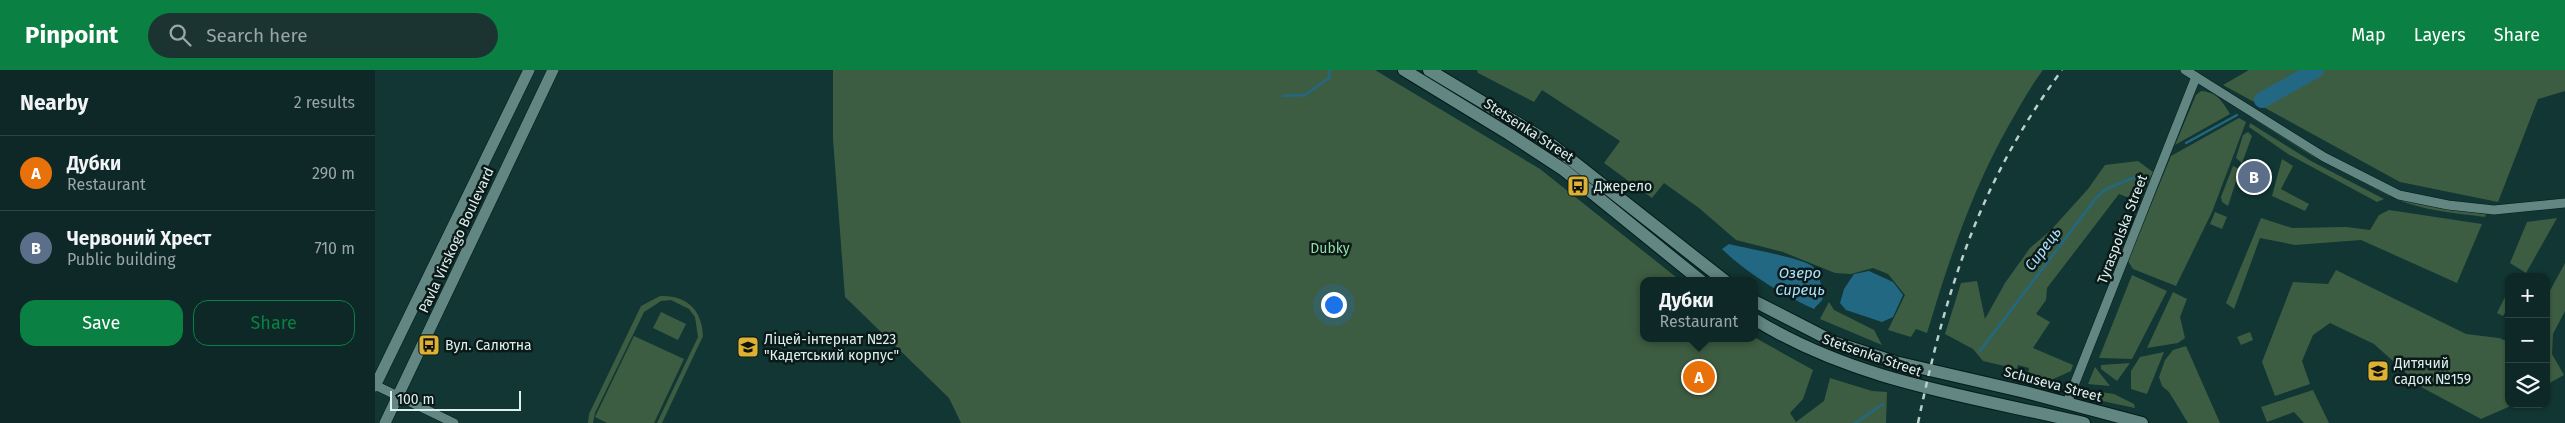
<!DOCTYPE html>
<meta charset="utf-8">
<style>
body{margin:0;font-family:"Fira Sans",sans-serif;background:#1b3432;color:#f1f3f6}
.controls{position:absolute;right:15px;bottom:15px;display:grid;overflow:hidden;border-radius:10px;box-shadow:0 1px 4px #0004}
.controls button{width:45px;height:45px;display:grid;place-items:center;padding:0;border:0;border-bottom:1px solid #2d4443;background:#0d2826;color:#f1f3f6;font:25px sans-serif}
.scale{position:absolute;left:15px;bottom:12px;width:131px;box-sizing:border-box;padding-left:5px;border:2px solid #dcf0ed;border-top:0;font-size:14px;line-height:18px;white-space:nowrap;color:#dcf0ed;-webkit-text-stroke:4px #0b1a19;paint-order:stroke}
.you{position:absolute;left:958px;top:234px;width:18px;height:18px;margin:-12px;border:4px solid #fff;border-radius:50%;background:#1a73e8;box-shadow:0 0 0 8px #1a73e833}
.badge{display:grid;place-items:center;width:32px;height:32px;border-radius:50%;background:#0b8043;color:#fff;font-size:16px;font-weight:700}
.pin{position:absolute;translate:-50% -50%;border:2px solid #fff;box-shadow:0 1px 5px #0006}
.popup{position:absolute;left:1265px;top:207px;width:118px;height:65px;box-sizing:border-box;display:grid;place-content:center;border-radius:10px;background:#0d2826;filter:drop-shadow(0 1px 4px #0005);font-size:16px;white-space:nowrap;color:#9aa6a7}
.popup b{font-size:19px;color:#f1f3f6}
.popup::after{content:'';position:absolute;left:50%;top:100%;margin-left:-10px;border:10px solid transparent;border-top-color:#0d2826}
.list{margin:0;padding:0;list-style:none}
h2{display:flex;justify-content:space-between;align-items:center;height:65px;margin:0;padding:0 20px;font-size:21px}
h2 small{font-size:16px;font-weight:400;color:#9aa6a7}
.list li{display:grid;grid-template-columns:32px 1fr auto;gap:15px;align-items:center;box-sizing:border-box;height:75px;padding:0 20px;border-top:1px solid #2d4443}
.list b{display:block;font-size:19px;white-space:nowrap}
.list p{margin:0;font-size:16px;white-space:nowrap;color:#9aa6a7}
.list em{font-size:16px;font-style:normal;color:#9aa6a7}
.actions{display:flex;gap:10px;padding:15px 20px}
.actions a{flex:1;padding:11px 0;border:1px solid #0b8043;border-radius:15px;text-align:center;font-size:18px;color:#0b8043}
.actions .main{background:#0b8043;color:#fff}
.icon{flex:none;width:28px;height:28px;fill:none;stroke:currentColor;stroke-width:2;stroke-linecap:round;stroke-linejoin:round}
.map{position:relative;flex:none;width:2190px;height:353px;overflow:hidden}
header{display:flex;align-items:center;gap:30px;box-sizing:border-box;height:70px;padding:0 25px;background:#0b8043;color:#fff}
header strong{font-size:24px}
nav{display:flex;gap:28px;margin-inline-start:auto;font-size:18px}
.search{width:350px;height:45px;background:#1b3432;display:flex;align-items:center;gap:12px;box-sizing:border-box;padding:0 18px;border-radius:28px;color:#9aa6a7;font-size:19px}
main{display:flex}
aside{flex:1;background:#0d2826}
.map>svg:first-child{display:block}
.green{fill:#3d5d42}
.water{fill:#236883}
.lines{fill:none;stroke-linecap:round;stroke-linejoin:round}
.stream{stroke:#236883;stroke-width:2.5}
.river{stroke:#236883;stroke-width:16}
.minor-casing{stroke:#021c1a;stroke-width:10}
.tertiary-casing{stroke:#021c1a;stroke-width:12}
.secondary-casing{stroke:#021c1a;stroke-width:14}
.minor{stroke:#628783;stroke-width:9}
.tertiary{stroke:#628783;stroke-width:11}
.secondary{stroke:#628783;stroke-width:12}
.rail{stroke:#b9d0cd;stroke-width:2.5;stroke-dasharray:6 6;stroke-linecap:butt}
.labels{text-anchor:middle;stroke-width:5;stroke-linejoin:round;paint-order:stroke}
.street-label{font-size:14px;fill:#dcf0ed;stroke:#0b1a19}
.poi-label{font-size:14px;fill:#dcf0ed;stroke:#0b1a19;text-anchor:start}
.park-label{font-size:14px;fill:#96dda1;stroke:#0b1a19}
.water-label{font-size:15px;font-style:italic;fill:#abe2fc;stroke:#0b1a19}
</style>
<header>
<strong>Pinpoint</strong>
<div class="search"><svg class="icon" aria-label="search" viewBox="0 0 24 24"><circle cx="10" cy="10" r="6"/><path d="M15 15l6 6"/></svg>Search here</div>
<nav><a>Map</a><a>Layers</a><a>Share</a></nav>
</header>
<main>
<aside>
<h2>Nearby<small>2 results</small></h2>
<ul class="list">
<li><span class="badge" style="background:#e8710a">A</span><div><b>Дубки</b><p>Restaurant</p></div><em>290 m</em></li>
<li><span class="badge" style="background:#5c6f8a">B</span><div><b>Червоний Хрест</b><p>Public building</p></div><em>710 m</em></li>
</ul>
<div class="actions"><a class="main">Save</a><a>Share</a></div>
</aside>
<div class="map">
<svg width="2190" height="353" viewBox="0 0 2190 353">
<rect width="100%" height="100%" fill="#113633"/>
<g class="green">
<path d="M458,0H1000L1165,99L1306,211H1269V268L1379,267L1438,300L1428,329L1415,343L1421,352L1449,331L1455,308L1497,321L1512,322L1511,353H586L574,328L470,227L458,69Z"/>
<path d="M1102,0H1668C1655,17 1645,36 1634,55C1596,122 1574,190 1552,263L1541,259L1536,267L1513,260L1530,225L1513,204L1498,198L1476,204L1460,203L1408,182L1361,170L1324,138L1289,113L1277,128L1229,93L1245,71L1167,20L1159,32L1103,3Z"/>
<path d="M1874,0H2190V21L2163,29L2123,132L2025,112L1848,15Z"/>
<path d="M1826,21C1842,22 1847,31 1855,44L1800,75L1821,25Z"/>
<path d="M1878,46L2016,125L2014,126L1937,86L1877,48Z"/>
<path d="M1864,48L1871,52L1837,142L1801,216L1758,199L1753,191L1796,86Z"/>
<path d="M1875,53L1936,91L2009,129L2002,132L1913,84L1874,57Z"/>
<path d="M1873,62L1877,66L1867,93L1861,88L1868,65Z"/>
<path d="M1907,89L1918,96L1906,119L1934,134L1930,141L1897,126Z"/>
<path d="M1763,91L1778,102L1771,117L1762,131L1744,124L1672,218L1671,230L1661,244L1675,252L1658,278L1698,295L1696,301L1676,310L1653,306L1654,298L1643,295L1642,299L1608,291L1598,279L1570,264L1586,213L1602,211L1610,249L1630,213L1655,178L1676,160L1713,119L1730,95Z"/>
<path d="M1858,96L1865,99L1853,136L1847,132L1846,127Z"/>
<path d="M2024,128L2065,138L2111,144L2110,147C2081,143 2049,141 2021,129Z"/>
<path d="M2014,140L2107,154L2082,213L1986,170L1920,175L1885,168L1859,239L1851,233L1886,148L1917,158L1971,157L1995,160L2004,145Z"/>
<path d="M1840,142L1852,147L1847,159L1835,154Z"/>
<path d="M2182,148L2151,203L2135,193L2152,152Z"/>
<path d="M2190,193V241L2178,264L2177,284L2189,305L2171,315V228Z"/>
<path d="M1961,200L2091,264L2124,268L2134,272V334H2140L2106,349L2048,318L1999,274L1955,253L1938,265L1927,291L1935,314L1900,326L1887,292L1918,212L1953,214Z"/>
<path d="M1757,205L1792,221L1757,289L1724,288Z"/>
<path d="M2134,219V236L2128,246L2122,243Z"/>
<path d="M1798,222L1812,229L1805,247L1810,268L1803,273L1772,278Z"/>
<path d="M285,226C312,225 327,240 328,266L287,353H282L323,267L320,247L314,239L296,230L286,231L269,242L220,343L218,353H213L214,344L266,236Z"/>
<path d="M1454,232L1459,240L1499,260L1507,275L1445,249Z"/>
<path d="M286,242L311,254L303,270L278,258Z"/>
<path d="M1875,262L1878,270L1866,275L1862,267Z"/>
<path d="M259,266L309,289L279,353H232L220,347Z"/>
<path d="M1811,276L1845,353H1813L1794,322L1787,316L1784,307L1790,290L1798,280Z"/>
<path d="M1789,282L1772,324L1756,319V301L1765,287Z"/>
<path d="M1755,293L1742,311L1726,299V295Z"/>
<path d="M1720,297L1735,316L1713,314Z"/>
<path d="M1712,320L1739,324L1759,334L1760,338L1727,331L1711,324Z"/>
<path d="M1938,320L1954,353H1929L1919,342L1892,352L1886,337Z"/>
</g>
<g class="water">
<path d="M1354,174C1370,178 1427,188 1437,196C1443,201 1450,222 1447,230C1445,233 1441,236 1439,239C1405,223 1374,205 1347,179Z"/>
<path d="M1494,201L1518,212L1528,225L1518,247L1507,252L1471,240L1465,233L1469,219L1479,204Z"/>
</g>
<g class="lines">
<g class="stream">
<path d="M908,26L930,25L954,8L955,0"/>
<path d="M1811,73L1862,45"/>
<path d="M1605,281L1721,128L1731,119L1763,106"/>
<path d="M1480,353L1508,334"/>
</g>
<path class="river" d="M1887,30L1941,0"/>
<g class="minor-casing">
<g id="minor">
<path d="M1810,0L1949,87L2024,125L2073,135L2119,140L2190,133"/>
<path d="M0,315L79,353"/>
<path d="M1692,333L1821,7"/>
</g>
</g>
<g class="tertiary-casing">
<g id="tertiary">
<path d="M0,316L154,0"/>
<path d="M10,353L178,0"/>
</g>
</g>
<g class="secondary-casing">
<g id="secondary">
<path d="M1029,0L1134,64L1189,100L1326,211"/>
<path d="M1054,0L1172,71L1350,211"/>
<path d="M1379,231L1461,273L1520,292L1650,322L1767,353"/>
<path d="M1379,249C1481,312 1595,326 1709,353"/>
</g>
</g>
<use href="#minor" class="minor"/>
<use href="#tertiary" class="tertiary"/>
<use href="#secondary" class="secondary"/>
<path class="rail" d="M1543,353C1571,219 1605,111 1687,0"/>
</g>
<defs>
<g id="bus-square" transform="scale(1.125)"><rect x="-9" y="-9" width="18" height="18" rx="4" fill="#ddb133" stroke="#0b1a19"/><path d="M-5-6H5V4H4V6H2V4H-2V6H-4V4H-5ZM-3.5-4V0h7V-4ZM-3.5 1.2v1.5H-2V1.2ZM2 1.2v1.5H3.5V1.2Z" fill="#111"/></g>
<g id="school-square" transform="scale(1.125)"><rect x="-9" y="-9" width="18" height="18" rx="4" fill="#ddb133" stroke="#0b1a19"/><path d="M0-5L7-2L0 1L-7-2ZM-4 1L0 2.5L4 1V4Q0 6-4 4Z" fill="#111"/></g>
</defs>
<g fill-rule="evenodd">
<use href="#bus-square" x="1203" y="116"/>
<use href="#bus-square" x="54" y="275"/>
<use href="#school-square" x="373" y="277"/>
<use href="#school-square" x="2003" y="301"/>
</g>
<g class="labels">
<g class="street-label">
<text transform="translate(1154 60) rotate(33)" y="5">Stetsenka Street</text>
<text transform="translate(1747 159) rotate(-69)" y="5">Tyraspolska Street</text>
<text transform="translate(81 170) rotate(-65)" y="5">Pavla Virskogo Boulevard</text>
<text transform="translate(1497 285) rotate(19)" y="5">Stetsenka Street</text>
<text transform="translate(1678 314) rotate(15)" y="5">Schuseva Street</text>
</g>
<g class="poi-label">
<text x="1219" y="121">Джерело</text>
<text x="389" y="274">Ліцей-інтернат №23<tspan x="389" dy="16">"Кадетський корпус"</tspan></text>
<text x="70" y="280">Вул. Салютна</text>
<text x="2019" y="298">Дитячий<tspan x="2019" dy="16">садок №159</tspan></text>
</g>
<g class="park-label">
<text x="955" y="183">Dubky</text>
</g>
<g class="water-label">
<text transform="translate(1668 179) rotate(-53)" y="5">Сирець</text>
<text x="1425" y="208">Озеро<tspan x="1425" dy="17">Сирець</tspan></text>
</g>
</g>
</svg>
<div class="controls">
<button>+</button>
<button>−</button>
<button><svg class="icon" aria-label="layers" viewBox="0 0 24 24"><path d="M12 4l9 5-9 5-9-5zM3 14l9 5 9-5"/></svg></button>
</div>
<div class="scale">100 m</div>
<div class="you"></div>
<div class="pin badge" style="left:1324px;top:307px;background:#e8710a">A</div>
<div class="popup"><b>Дубки</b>Restaurant</div>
<div class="pin badge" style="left:1879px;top:107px;background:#5c6f8a">B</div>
</div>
</main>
